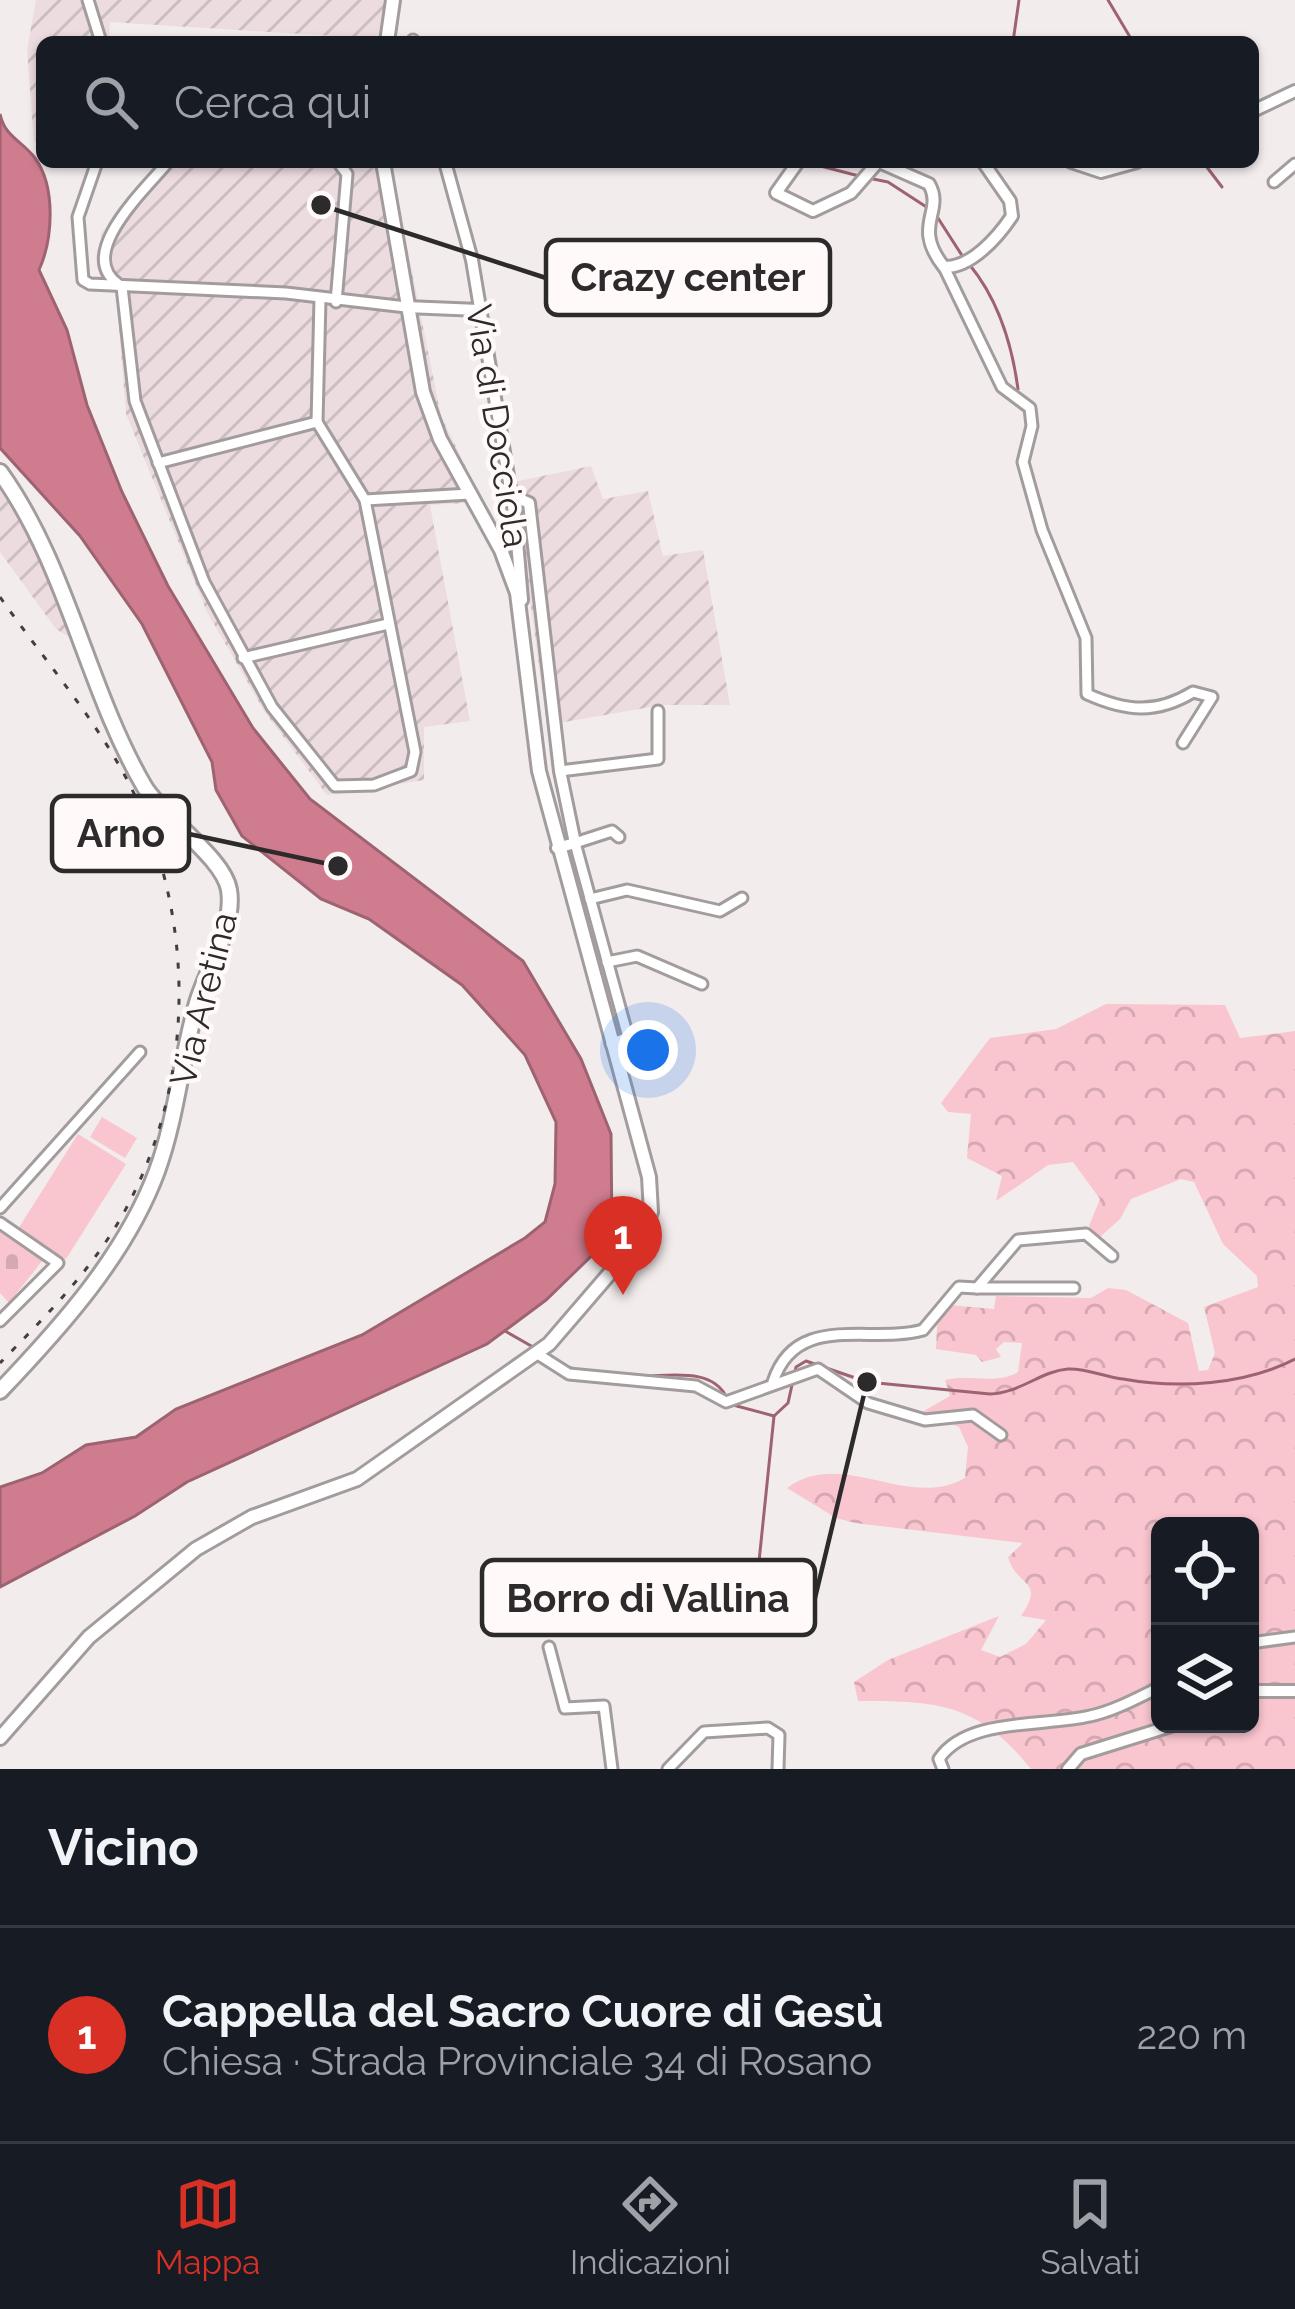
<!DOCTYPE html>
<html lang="it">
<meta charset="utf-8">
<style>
body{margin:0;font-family:Raleway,sans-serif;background:#242831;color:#f1f3f6}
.controls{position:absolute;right:36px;bottom:36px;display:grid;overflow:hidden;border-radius:18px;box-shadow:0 3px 9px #0004}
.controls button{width:108px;height:108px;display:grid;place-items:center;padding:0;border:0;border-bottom:3px solid #363941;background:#171b24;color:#f1f3f6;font:60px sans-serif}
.you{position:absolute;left:648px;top:1050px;width:42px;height:42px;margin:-30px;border:9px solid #fff;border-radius:50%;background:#1a73e8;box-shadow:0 0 0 18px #1a73e833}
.badge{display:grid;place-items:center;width:78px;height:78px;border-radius:50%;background:#d93025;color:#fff;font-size:39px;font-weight:700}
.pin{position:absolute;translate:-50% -99px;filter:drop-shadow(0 3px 6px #0008)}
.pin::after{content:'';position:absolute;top:63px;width:42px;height:36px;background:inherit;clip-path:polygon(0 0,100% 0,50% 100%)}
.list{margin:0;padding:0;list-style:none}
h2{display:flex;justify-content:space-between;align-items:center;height:156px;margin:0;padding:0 48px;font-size:51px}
h2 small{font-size:39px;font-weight:400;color:#9ea1a6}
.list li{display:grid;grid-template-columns:78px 1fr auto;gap:36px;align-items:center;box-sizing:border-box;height:216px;padding:0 48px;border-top:3px solid #363941}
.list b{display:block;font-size:45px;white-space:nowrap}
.list p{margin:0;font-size:39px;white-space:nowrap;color:#9ea1a6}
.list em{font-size:39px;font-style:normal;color:#9ea1a6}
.icon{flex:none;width:66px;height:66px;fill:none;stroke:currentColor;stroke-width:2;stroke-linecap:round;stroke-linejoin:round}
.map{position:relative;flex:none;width:1295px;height:1769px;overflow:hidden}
.search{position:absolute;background:#171b24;box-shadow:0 3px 9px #0004;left:36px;right:36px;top:36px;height:132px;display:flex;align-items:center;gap:30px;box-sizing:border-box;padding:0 42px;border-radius:18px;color:#9ea1a6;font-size:45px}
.sheet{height:372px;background:#171b24}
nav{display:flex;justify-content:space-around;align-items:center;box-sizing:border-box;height:168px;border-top:3px solid #363941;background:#171b24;font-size:33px;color:#9ea1a6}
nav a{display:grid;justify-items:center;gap:6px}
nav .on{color:#d93025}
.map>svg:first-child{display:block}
.industrial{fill:url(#industrial-furrows)}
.forest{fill:url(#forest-crowns);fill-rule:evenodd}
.cemetery{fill:url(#cemetery-stones)}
.garden{fill:#f9c5cf}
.water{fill:#cf7c8f;stroke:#9e6371;stroke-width:3}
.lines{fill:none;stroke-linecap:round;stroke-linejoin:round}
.stream{stroke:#9e6371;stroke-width:3}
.minor-casing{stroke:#a39c9d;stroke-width:15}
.tertiary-casing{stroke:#a39c9d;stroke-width:16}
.secondary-casing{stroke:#a39c9d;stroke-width:18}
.primary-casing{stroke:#a39c9d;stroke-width:20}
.minor{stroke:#fff;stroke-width:9}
.tertiary{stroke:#fff;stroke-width:10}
.secondary{stroke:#fff;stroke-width:12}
.primary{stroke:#fff;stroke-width:14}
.rail{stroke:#423f40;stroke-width:3;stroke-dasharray:6 12;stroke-linecap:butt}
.labels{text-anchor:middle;stroke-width:9;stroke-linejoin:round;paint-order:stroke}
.street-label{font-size:36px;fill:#2d2a2b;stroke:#fff9fa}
.leader{fill:none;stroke:#2d2a2b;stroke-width:4.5}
.callout-dot{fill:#2d2a2b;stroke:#fff9fa;stroke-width:4.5}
.callout{fill:#fff9fa;stroke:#2d2a2b;stroke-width:4.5}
.callout-label{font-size:39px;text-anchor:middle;font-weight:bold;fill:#2d2a2b}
</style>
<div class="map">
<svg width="1295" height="1769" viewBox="0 0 1295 1769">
<defs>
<pattern id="industrial-furrows" width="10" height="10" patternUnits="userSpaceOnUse" patternTransform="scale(3)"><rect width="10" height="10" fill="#ecdcdf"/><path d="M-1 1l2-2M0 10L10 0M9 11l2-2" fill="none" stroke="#cbbdc0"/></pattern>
<pattern id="forest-crowns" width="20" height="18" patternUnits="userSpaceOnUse" patternTransform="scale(3)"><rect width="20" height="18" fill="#f9c5cf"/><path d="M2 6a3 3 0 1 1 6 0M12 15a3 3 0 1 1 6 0" fill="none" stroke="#d6a9b2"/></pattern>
<pattern id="cemetery-stones" width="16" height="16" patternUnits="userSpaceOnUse" patternTransform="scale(3)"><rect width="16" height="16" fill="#f9c5cf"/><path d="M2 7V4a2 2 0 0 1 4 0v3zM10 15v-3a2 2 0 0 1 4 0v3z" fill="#d6a9b2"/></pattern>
</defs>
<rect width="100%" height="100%" fill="#f3eced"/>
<g class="industrial">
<path d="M36,0H385L380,39L110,22L109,42H42V143L34,142L27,50Z"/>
<path d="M162,162H390L441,416L483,502L430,505L470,721L424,727V780L327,795L264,711L207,612L126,414L116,291L99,287L101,233Z"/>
<path d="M0,466L88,649L56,629L0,552Z"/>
<path d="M591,466L603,499L648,491L663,556L703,550L730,705H663L547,725L514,482Z"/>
</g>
<path class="forest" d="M1106,1004L1225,1005L1240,1038L1295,1031V1769H1031C978,1703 938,1701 858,1701L854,1682L888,1660L999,1616L981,1650L1000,1657L1026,1644L1046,1620L1021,1616C1046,1579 1017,1588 1008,1557L1023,1543L855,1523L836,1518L787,1488C843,1447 908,1511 965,1478L968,1447L959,1427L922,1412L950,1396L945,1380C969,1374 996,1385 1018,1372L1022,1343L1004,1342L996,1349L1001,1357L982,1362L976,1355L936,1349L937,1326L949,1305L994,1309L996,1296L1091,1298L1108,1288L1126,1290L1188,1323L1199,1371L1208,1370L1215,1353L1204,1307L1258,1287L1257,1276L1223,1244L1194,1182L1181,1179L1131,1199L1120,1219L1100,1237L1089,1226L1100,1199L1073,1162L1048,1165L996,1201L1002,1176L967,1158L971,1114L948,1112L941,1103L990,1038L1056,1029ZM1160,1526H1250V1724H1160Z"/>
<path class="cemetery" d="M0,1225L46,1256L9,1303L0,1293Z"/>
<g class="garden">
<path d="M102,1117L137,1138L125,1158L90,1137Z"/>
<path d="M78,1134L126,1164L66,1259L18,1229Z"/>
</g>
<path class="water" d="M0,114C5,137 21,140 35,158C56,187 53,239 39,270L67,330L87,405L122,492L168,586L253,728L310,799L523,961L581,1059L611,1134L612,1236L546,1300L487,1344L187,1482L135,1516L0,1587V1487L42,1473L86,1445L136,1437L176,1409L362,1335L525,1238L545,1222L555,1184L556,1122L525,1055L462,985L369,919L321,899L242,836L216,790L212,762L142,624L80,536L0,448Z"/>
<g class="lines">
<g class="stream">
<path d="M1108,0L1133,42"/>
<path d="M1013,42L1019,0"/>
<path d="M805,162L859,176"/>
<path d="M1203,162L1222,187"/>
<path d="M868,178L888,182L928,208"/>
<path d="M936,215L963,257"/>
<path d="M969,264C998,299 1012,344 1018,389"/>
<path d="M505,1331L533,1347"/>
<path d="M561,1365L581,1371"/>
<path d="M638,1376C668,1377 712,1366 727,1398"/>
<path d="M733,1405L774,1416L788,1403L796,1367L806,1361L867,1382L990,1394C1020,1393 1041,1371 1068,1369C1086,1368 1105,1377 1123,1379C1178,1389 1245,1385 1295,1359"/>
<path d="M754,1610L774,1416"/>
</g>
<g class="minor-casing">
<g id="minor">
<path d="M88,0L101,42"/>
<path d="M413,40V42"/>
<path d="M97,162L78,217L83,280L90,284L286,293L406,307"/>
<path d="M1274,182L1295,164"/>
<path d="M944,267L1002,387L1030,408L1032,426L1023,462L1042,530L1086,638L1087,694C1127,712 1157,714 1193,692L1212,697L1183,743"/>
<path d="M118,284C75,253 146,189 168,162"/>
<path d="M122,287L135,401L204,582L272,707L335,786L374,785L411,771L415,752L365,500L317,422L320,299"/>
<path d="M336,302L347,174L338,162"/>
<path d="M158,463L317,422"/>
<path d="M365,500L470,494"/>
<path d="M243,658L388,624"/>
<path d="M560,771L658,759V711"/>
<path d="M590,899L627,890L720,911L742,898"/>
<path d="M607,962L637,956L702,984"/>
<path d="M611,1044L628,1037L575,843L612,831L619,837"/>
<path d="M0,1208L140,1052"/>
<path d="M0,1223L58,1263L0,1321"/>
<path d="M977,1288H1074"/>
<path d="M536,1353L569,1374L696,1386L726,1402L818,1369L868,1403L925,1420L973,1415L1001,1435"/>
<path d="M773,1382C796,1311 870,1345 923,1330L959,1287L977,1288L1018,1240L1086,1234L1112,1256"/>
<path d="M1250,1643L1295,1637"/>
<path d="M549,1647L565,1708L604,1706L612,1769"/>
<path d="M668,1769L704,1732L768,1728L779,1735L778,1769"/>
<path d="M943,1769L939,1759C967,1717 1045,1727 1090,1716C1114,1711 1137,1698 1160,1687"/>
</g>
</g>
<g class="tertiary-casing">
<g id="tertiary">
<path d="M1253,111L1295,91"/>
<path d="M445,162L472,260L515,518L522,600"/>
<path d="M798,162L776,193L813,211L851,193L878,162"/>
<path d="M879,162L929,184C945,212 911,225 944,267C971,268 998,237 1012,216L1010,201L983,162"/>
<path d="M1071,162L1101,172L1137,162"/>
<path d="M406,307L479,310"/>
<path d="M511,495L529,503L560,771L575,843L557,848"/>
<path d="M1250,1691H1295"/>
<path d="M1068,1769L1081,1754L1177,1724"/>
</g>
</g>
<g class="secondary-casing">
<g id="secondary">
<path d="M387,42L393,0"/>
<path d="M0,1738L89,1637L196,1549L252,1517L357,1479L549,1344L641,1237L651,1212L649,1177L539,771L517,593L501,550L440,439L423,392L383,162"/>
</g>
</g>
<g class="primary-casing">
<path id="primary" d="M0,472C67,565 87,688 144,786C163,818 224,858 229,890C235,926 207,969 197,1003C181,1058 177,1116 157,1171C126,1255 61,1327 0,1391"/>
</g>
<use href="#minor" class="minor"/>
<use href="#tertiary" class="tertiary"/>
<use href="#secondary" class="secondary"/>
<use href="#primary" class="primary"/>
<path class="rail" d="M0,597C46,663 105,729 138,802C197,933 193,1089 122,1216C90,1272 45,1317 0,1363"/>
</g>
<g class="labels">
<g class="street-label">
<text transform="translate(498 426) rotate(81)" y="13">Via di Docciola</text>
<text transform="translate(203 999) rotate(-76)" y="13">Via Aretina</text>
</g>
</g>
<path class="leader" d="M321 205L546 278M338 866L189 834M867 1382L815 1598"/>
<g class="callout-dot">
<circle cx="321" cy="205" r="12"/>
<circle cx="338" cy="866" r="12"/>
<circle cx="867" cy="1382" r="12"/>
</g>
<g class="callout">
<rect x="546" y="240" width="284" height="75" rx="12"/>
<rect x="52" y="796" width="137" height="75" rx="12"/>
<rect x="482" y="1560" width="333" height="75" rx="12"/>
</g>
<g class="callout-label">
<text x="688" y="291">Crazy center</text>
<text x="121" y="847">Arno</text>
<text x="648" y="1612">Borro di Vallina</text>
</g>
</svg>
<div class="controls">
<button><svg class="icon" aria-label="locate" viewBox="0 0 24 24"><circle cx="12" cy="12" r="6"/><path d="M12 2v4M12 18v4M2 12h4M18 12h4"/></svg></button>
<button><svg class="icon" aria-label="layers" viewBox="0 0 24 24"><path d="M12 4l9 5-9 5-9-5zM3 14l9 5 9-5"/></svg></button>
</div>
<div class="you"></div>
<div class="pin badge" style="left:623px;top:1295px">1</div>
<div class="search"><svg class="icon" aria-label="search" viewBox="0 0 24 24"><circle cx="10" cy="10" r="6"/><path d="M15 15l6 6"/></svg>Cerca qui</div>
</div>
<section class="sheet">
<h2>Vicino<small></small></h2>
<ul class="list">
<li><span class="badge">1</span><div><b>Cappella del Sacro Cuore di Gesù</b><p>Chiesa · Strada Provinciale 34 di Rosano</p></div><em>220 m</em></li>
</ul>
</section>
<nav>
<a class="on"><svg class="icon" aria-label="map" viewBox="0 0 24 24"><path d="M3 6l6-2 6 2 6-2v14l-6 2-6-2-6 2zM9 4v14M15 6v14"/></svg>Mappa</a>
<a><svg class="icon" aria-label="directions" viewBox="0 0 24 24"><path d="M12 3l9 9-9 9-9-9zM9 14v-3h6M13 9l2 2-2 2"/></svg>Indicazioni</a>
<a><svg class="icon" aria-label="saved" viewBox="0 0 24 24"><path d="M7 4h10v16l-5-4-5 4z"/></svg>Salvati</a>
</nav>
